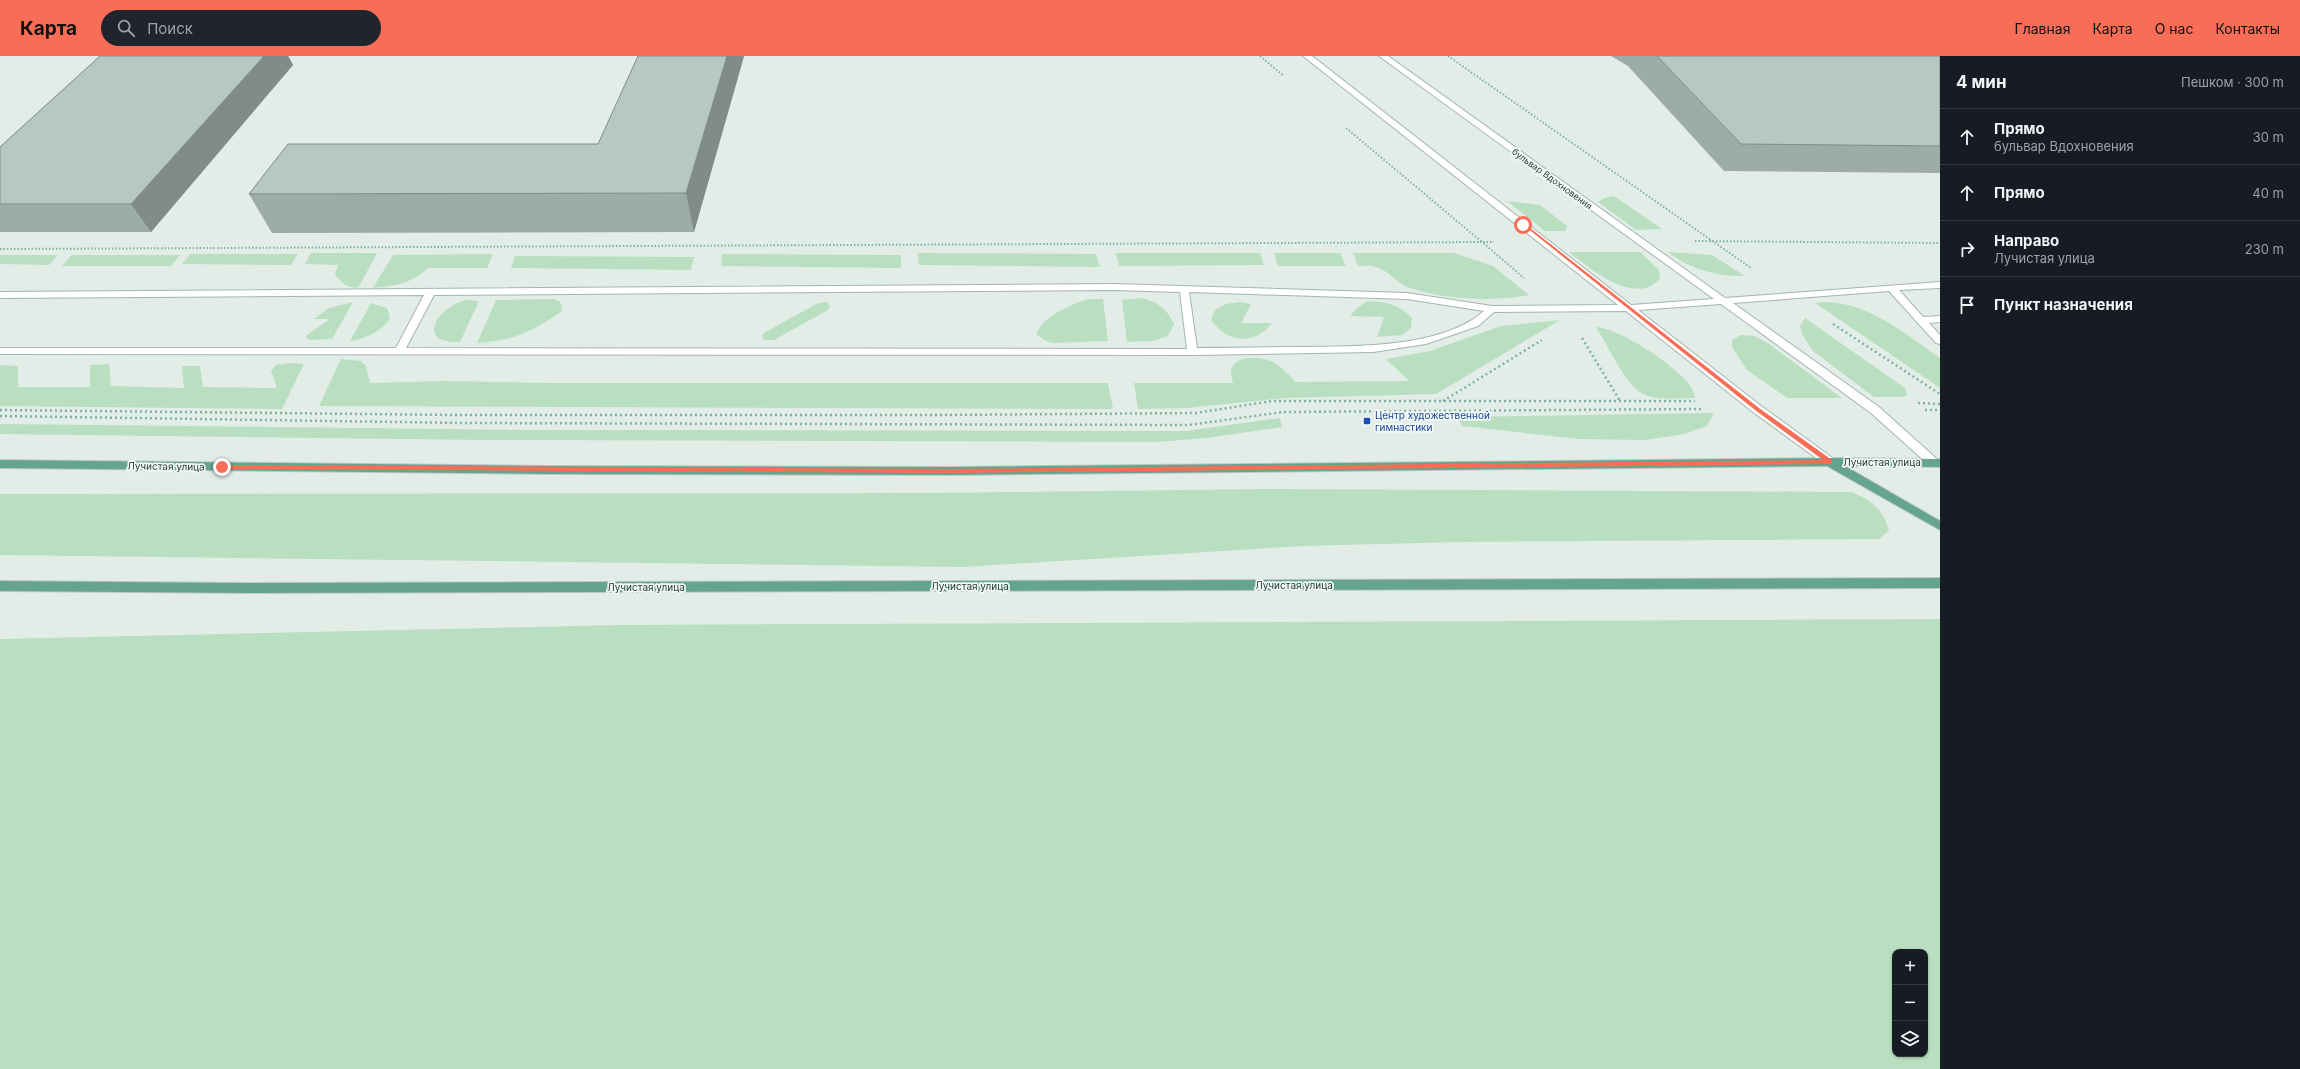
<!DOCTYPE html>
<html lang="ru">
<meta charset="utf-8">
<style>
body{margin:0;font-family:Inter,sans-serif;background:#20242c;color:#f1f3f6}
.controls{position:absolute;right:12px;bottom:12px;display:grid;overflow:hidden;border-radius:8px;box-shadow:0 1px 3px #0004}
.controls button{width:36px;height:36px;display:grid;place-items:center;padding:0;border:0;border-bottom:1px solid #363941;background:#171b24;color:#f1f3f6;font:20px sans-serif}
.stop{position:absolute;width:12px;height:12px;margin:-9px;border:3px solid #f86d56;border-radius:50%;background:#fff}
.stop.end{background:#f86d56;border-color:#fff;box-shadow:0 1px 4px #0008}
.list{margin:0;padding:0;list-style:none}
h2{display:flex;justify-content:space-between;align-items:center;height:52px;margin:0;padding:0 16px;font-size:17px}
h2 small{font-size:13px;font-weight:400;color:#9ea1a6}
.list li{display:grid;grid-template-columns:26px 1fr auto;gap:12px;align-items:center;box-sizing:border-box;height:56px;padding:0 16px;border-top:1px solid #363941}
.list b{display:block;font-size:15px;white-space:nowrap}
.list p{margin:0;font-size:13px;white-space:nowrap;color:#9ea1a6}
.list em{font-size:13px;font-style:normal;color:#9ea1a6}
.icon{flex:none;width:22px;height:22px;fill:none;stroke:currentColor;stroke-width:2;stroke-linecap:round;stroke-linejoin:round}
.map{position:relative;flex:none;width:1940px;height:1013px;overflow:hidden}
header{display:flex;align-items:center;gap:24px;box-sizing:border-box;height:56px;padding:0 20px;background:#f86d56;color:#111}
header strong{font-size:19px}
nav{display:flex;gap:22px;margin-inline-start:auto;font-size:14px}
.search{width:280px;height:36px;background:#20242c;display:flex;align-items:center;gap:10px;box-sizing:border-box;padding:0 14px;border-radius:22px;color:#9ea1a6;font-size:15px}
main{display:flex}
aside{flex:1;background:#171b24}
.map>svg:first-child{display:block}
.green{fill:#badfc0;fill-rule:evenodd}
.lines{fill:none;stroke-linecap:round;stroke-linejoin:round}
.service-casing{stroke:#a4b5ae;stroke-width:2}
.primary-casing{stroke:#c1c9c6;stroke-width:2}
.path-far1{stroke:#81b29e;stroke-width:2;stroke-dasharray:1.5 2;stroke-linecap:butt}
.path{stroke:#81b29e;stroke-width:2.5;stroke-dasharray:2 3;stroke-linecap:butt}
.service{fill:#fff;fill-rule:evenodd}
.primary{fill:#65a58e;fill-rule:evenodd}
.wall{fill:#9daca5}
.shaded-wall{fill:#808c86}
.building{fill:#b7c8c0;stroke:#808c86}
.route{fill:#f86d56}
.transit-dot{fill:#1a4fb4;stroke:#f3f9f6;stroke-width:1.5}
.labels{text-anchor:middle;stroke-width:3.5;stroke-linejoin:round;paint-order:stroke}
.far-street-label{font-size:9px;fill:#213f34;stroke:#f3f9f6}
.transit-label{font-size:10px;fill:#164399;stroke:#f3f9f6;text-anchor:start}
.street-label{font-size:10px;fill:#213f34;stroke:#f3f9f6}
</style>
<header>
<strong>Карта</strong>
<div class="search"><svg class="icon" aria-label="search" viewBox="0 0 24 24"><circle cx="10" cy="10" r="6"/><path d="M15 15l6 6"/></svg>Поиск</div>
<nav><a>Главная</a><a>Карта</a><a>О нас</a><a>Контакты</a></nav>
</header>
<main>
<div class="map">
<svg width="1940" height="1013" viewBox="0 0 1940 1013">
<rect width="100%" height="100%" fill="#e2ede7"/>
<g class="green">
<path d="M1614,140L1662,173L1636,174L1598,146L1604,142Z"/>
<path d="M1507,145L1540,149L1567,170L1565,175H1545Z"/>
<path d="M1569,196H1640L1659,214L1660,222C1637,252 1589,212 1569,196Z"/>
<path d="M1668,196L1712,199L1745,220C1718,221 1689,213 1668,196Z"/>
<path d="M311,197H377L358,232C346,231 342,228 335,218L338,209L305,208Z"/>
<path d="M918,197L1096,198L1100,211L919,209Z"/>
<path d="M1116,197H1260L1264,209L1119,210Z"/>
<path d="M1274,197H1340L1346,210H1278Z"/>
<path d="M1353,197H1454L1493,210L1529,239C1493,246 1443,244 1407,231C1396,226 1388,214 1376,211C1371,209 1363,210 1358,210Z"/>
<path d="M190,198H298L291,209L182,208Z"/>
<path d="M493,198L487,212H428C411,228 395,230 373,232L393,199Z"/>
<path d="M722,198L901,199V212L721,210Z"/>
<path d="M0,199H58L49,209L0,208Z"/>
<path d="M72,199H180L171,210H62Z"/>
<path d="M515,200L694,201L691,214L511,212Z"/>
<path d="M1141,242C1158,246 1166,252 1174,268L1168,280L1152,285L1127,286L1122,244Z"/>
<path d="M553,243L559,245L562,250L561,256C531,276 513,285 477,287L496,244Z"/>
<path d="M1088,243H1103L1108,285L1052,287L1044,284L1036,278C1043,260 1070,249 1088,243Z"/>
<path d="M466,244L479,245L460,286C415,288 436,252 466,244Z"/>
<path d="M1367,245C1386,246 1399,248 1412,262L1411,272L1402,279L1377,281L1384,261L1350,260L1357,252Z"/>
<path d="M353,246L332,283L309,284L306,280L330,263H314L329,252Z"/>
<path d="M827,246L830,251L828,254L774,284H764L762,280L764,277L818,247Z"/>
<path d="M1239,246L1251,248L1241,267H1272C1254,290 1227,287 1211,264L1215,254L1226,248Z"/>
<path d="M1826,246C1870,247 1905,278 1940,302V332L1815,247Z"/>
<path d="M371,247L387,252L390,262C380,277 367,282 350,285Z"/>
<path d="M1805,262L1905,332L1907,339L1901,341H1874L1813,295L1802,278L1800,270Z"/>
<path d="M1560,264L1436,338L1285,342L1188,352L1138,353L1134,327H1233C1233,325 1231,321 1231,318C1231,297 1263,300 1275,307C1283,312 1290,320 1296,326L1409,325L1386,303L1430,295L1501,270Z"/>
<path d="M1596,271C1621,273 1673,308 1689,328C1692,331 1694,337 1695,342C1680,342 1658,345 1643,338C1626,330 1607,288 1596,271Z"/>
<path d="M1741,279L1754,280L1769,288L1842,342H1787L1747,314L1732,291V284Z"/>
<path d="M341,303L361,305L366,310L370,327L446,325L554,327H1108L1113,353L319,350Z"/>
<path d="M289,307L304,308L282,353L0,350V309L18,310V331H90V309L109,308L111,330L184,332L182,310H200L203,331L277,332L271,315L276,309Z"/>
<path d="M1714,357L1707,370L1684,378L1645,384L1579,383L1462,370L1458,361Z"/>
<path d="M1280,362L1282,371L1207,382L1157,386L486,384L0,378V368L537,374L1186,375Z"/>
<path d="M1265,433L1852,436C1872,445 1883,453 1889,475L1879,483L1460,486L1303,490L963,511L0,499V438L922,437Z"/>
<path d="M1940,563V1013H0V583L621,569ZM1895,896H1925V998H1895Z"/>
</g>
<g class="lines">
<g class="service-casing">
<path id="service" d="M1303,0H1312L1631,249L1714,243L1379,0H1388L1725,242L1940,226V232L1899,234L1923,261L1940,260V266L1929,267L1940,279V288L1936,287L1889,235L1733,247L1879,351L1938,404L1940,407L1938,410H1930L1871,357L1721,248L1638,254L1761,350L1834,403L1836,406L1834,409H1826L1753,356L1626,255L1494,256L1478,270L1426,288L1373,296L1193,299L0,298V292H396L424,239L0,242V236L1114,228L1407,237L1492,250L1618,249ZM1114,234L1180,236L1187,293L406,292L434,239ZM1189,236L1407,243L1484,255C1442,292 1358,290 1304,291C1268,291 1233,292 1197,292Z"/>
</g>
<g class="primary-casing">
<g id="primary">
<path d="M1830,402L1940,403V411L1845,410L1940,465V474L1827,410L955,419L549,418L0,412V404L549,410L955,411Z"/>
<path d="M1940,522V532L247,537L0,535V525L247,527Z"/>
</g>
</g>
<g class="path-far1">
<path d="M1260,0L1284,20"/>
<path d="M1448,0L1751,212"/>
<path d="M1346,72L1482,186H1494"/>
<path d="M1695,185L1940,187"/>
<path d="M0,193L1482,186L1524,222"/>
</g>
<g class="path">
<path d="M1833,268L1940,338"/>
<path d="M1582,282L1620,345"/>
<path d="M1443,345L1542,284"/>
<path d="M1918,347L1940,348"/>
<path d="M0,354L456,359H941L1196,357L1272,345H1695"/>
<path d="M1925,354H1940"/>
<path d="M0,360L463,367L1189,369L1283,356L1704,353"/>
</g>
<use href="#service" class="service"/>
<use href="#primary" class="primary"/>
</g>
<g class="wall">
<path d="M100,0H288L293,9L151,176H0V91Z"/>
<path d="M744,0L694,176L272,177L249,138L598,88Z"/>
<path d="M1611,0H1940V117L1724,115L1628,10Z"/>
</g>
<g class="shaded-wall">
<path d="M264,0H288L293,9L151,176L131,148Z"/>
<path d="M727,0H744L694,176L686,137Z"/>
</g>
<g class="building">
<path d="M100,0H264L131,148H0V91Z"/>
<path d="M638,0H727L686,137L249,138L288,88H598Z"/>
<path d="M1657,0H1940V90L1741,88Z"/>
</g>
<path class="route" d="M1522,168H1525L1759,352L1832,404V408L954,417L222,413L219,411L222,409L954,413L1823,404L1755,354Z"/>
<rect class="transit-dot" x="1363" y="361" width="8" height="8" rx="2"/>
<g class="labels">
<g class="far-street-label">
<text transform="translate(1552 123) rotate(36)" y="3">бульвар Вдохновения</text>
</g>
<g class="transit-label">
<text x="1375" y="363">Центр художественной<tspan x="1375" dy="12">гимнастики</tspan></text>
</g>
<g class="street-label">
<text x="1882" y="410">Лучистая улица</text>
<text transform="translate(166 410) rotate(1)" y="4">Лучистая улица</text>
<text x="1294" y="533">Лучистая улица</text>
<text x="970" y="534">Лучистая улица</text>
<text x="646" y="535">Лучистая улица</text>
</g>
</g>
</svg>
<div class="controls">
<button>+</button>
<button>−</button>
<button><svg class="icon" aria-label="layers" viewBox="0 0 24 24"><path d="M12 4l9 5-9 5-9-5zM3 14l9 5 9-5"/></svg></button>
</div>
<div class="stop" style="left:1523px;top:169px"></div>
<div class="stop end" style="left:222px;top:411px"></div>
</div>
<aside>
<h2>4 мин<small>Пешком · 300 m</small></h2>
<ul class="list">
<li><svg class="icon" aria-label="ahead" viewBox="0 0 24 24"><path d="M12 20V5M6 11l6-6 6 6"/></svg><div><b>Прямо</b><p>бульвар Вдохновения</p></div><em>30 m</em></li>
<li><svg class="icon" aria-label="ahead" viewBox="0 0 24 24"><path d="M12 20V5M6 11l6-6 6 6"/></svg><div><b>Прямо</b></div><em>40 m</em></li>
<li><svg class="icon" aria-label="right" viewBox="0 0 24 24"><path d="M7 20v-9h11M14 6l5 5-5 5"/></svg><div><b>Направо</b><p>Лучистая улица</p></div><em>230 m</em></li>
<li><svg class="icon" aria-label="arrive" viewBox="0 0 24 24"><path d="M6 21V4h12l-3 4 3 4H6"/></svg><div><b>Пункт назначения</b></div></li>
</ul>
</aside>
</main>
